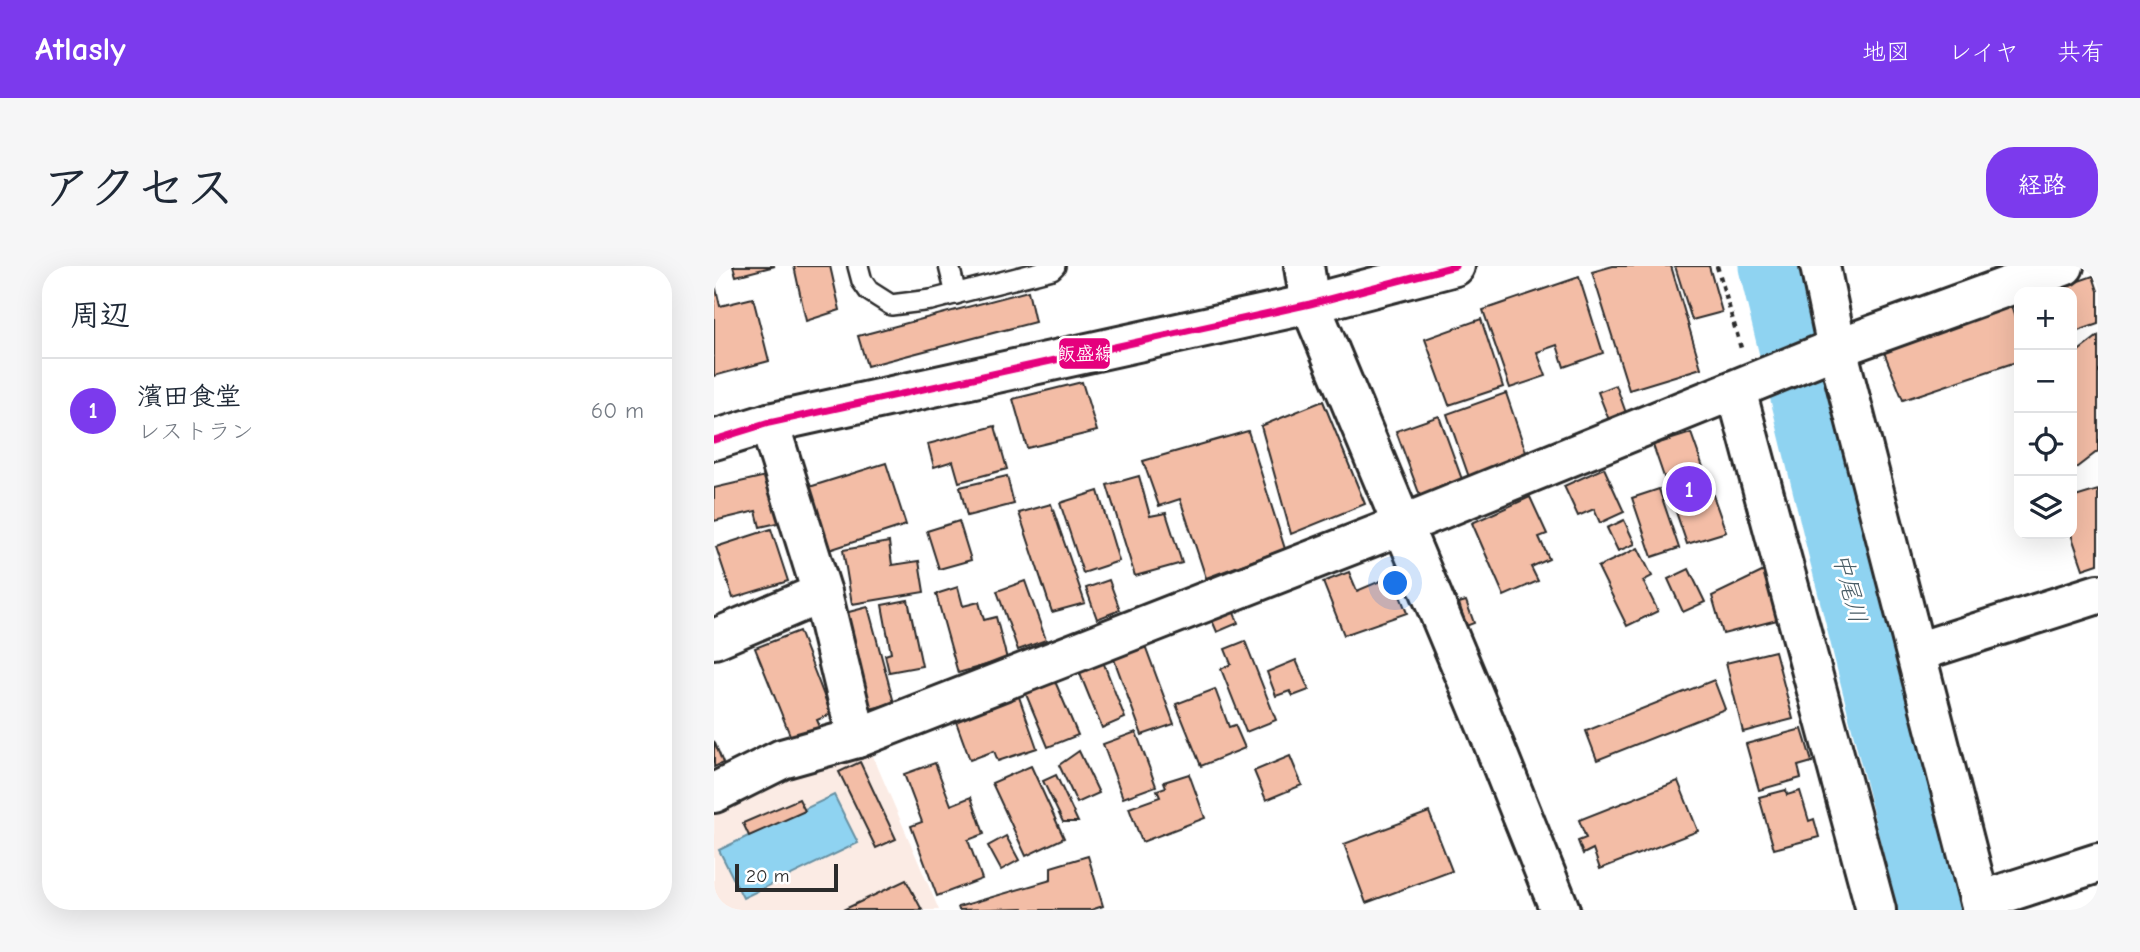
<!DOCTYPE html>
<html lang="ja">
<meta charset="utf-8">
<style>
body{margin:0;font-family:"Comic Neue","Klee One",sans-serif;background:#f6f6f7;color:#1f2937}
.controls{position:absolute;right:21px;top:21px;display:grid;overflow:hidden;border-radius:14px;box-shadow:0 7px 28px #0002}
.controls button{width:63px;height:63px;display:grid;place-items:center;padding:0;border:0;border-bottom:2px solid #e0e1e3;background:#fff;color:#1f2937;font:35px sans-serif}
.scale{position:absolute;left:21px;bottom:18px;width:103px;box-sizing:border-box;padding-left:7px;border:4px solid #2b2b2b;border-top:0;font-size:19px;line-height:24px;white-space:nowrap;color:#2b2b2b;-webkit-text-stroke:5px #fff;paint-order:stroke}
.you{position:absolute;left:682px;top:318px;width:24px;height:24px;margin:-18px;border:5px solid #fff;border-radius:50%;background:#1a73e8;box-shadow:0 0 0 10px #1a73e833}
.badge{display:grid;place-items:center;width:46px;height:46px;border-radius:50%;background:#7c3aed;color:#fff;font-size:23px;font-weight:700}
.pin{position:absolute;translate:-50% -50%;border:4px solid #fff;box-shadow:0 2px 7px #0006}
.list{margin:0;padding:0;list-style:none}
h2{display:flex;justify-content:space-between;align-items:center;height:91px;margin:0;padding:0 28px;font-size:30px}
h2 small{font-size:23px;font-weight:400;color:#747a83}
.list li{display:grid;grid-template-columns:46px 1fr auto;gap:21px;align-items:center;box-sizing:border-box;height:105px;padding:0 28px;border-top:2px solid #e0e1e3}
.list b{display:block;font-size:26px;white-space:nowrap}
.list p{margin:0;font-size:23px;white-space:nowrap;color:#747a83}
.list em{font-size:23px;font-style:normal;color:#747a83}
.icon{flex:none;width:38px;height:38px;fill:none;stroke:currentColor;stroke-width:2;stroke-linecap:round;stroke-linejoin:round}
.map{position:relative;flex:none;width:1384px;height:644px;overflow:hidden;border-radius:28px}
header{display:flex;align-items:center;gap:42px;box-sizing:border-box;height:98px;padding:0 35px;background:#7c3aed;color:#fff}
header strong{font-size:33px}
nav{display:flex;gap:38px;margin-inline-start:auto;font-size:24px}
.intro{display:flex;align-items:center;justify-content:space-between;box-sizing:border-box;height:168px;padding:0 42px}
h1{margin:0;font-size:49px}
.button{padding:18px 32px;border-radius:28px;background:#7c3aed;color:#fff;font-size:24px;font-weight:700}
main{display:flex;gap:42px;padding:0 42px}
aside{flex:1;background:#fff;border-radius:28px;box-shadow:0 7px 28px #0002}
.map>svg:first-child{display:block}
.built{fill:#fbebe4}
.water{fill:#8fd3f1;stroke:#6790a2;stroke-width:2}
.lines{fill:none;stroke-linecap:round;stroke-linejoin:round}
.river{stroke:#8fd3f1;stroke-width:63}
.building{fill:#f3bda6;stroke:#2b2b2b;stroke-width:2}
.service-casing{stroke:#2b2b2b;stroke-width:24}
.minor-casing{stroke:#2b2b2b;stroke-width:44}
.tertiary-casing{stroke:#2b2b2b;stroke-width:44}
.trunk-casing{stroke:#2b2b2b;stroke-width:44}
.path{stroke:#2b2b2b;stroke-width:4.5;stroke-dasharray:5 5;stroke-linecap:butt}
.service{stroke:#fff;stroke-width:19}
.minor{stroke:#fff;stroke-width:38}
.tertiary{stroke:#fff;stroke-width:38}
.trunk{stroke:#fff;stroke-width:38}
.bus-1-casing{stroke:#fff;stroke-width:12}
.bus-1{stroke:#e5007d;stroke-width:7}
.labels{text-anchor:middle;stroke-width:5;stroke-linejoin:round;paint-order:stroke}
.water-label{font-size:24px;font-style:italic;fill:#495d66;stroke:#fff}
.line-badge{stroke:#fff;stroke-width:2.5}
.badge-label{font-size:19px;text-anchor:middle;font-weight:bold;fill:#fff}
</style>
<header>
<strong>Atlasly</strong>
<nav><a>地図</a><a>レイヤ</a><a>共有</a></nav>
</header>
<div class="intro"><h1>アクセス</h1><a class="button">経路</a></div>
<main>
<aside>
<h2>周辺<small></small></h2>
<ul class="list">
<li><span class="badge">1</span><div><b>濱田食堂</b><p>レストラン</p></div><em>60 m</em></li>
</ul>
</aside>
<div class="map">
<svg width="1384" height="644" viewBox="0 0 1384 644">
<rect width="100%" height="100%" fill="#fff"/>
<filter id="ink" filterUnits="userSpaceOnUse"><feTurbulence type="fractalNoise" baseFrequency=".0143" numOctaves="2"/><feDisplacementMap in="SourceGraphic" scale="14" xChannelSelector="R" yChannelSelector="G"/><feConvolveMatrix kernelMatrix="1 2 1 2 8 2 1 2 1" color-interpolation-filters="sRGB"/></filter>
<g filter="url(#ink)">
<path class="built" d="M153,476L225,644H0V540Z"/>
<path class="water" d="M120,529L144,577L29,632L5,584Z"/>
<g class="lines">
<path class="river" d="M1056,0L1125,282L1216,644"/>
</g>
<g class="building">
<path d="M19,0H61L22,10Z"/>
<path d="M80,0H116L126,44L92,55Z"/>
<path d="M899,0H957L987,102L915,124L878,6Z"/>
<path d="M961,0H995L1008,46L978,54Z"/>
<path d="M1379,10L1384,25V58L1358,67V26H1333Z"/>
<path d="M865,11L889,87L850,101L843,79L823,86L832,110L796,122L769,44Z"/>
<path d="M0,14L6,40L39,32L55,95L0,110Z"/>
<path d="M314,25L321,56L153,100L144,70Z"/>
<path d="M1297,40L1305,64V95L1189,134L1170,86Z"/>
<path d="M767,53L789,121L735,139L711,73Z"/>
<path d="M1384,70V185L1358,205V90Z"/>
<path d="M368,116L383,165L313,182L299,133Z"/>
<path d="M902,119L912,147L895,154L884,126Z"/>
<path d="M792,127L815,195L756,214L733,148Z"/>
<path d="M609,135L651,238L577,268L547,160Z"/>
<path d="M725,150L750,219L708,235L682,165Z"/>
<path d="M281,160L293,203L245,216L239,195L220,201L214,178Z"/>
<path d="M534,165L571,283L492,312L466,233L445,240L429,195Z"/>
<path d="M977,167L1012,266L973,278L939,179Z"/>
<path d="M172,197L192,259L109,286L89,223Z"/>
<path d="M890,202L910,246L886,257L880,243L864,250L850,220Z"/>
<path d="M56,209L68,256L46,261L42,245L0,255V222Z"/>
<path d="M293,210L300,238L253,250L246,221Z"/>
<path d="M425,210L436,250L452,247L468,297L421,310L393,219Z"/>
<path d="M945,223L965,282L938,291L918,232Z"/>
<path d="M1384,224V298L1369,303L1357,268L1358,232Z"/>
<path d="M384,225L405,295L369,307L346,237Z"/>
<path d="M816,231L833,268L825,271L835,293L817,301L824,315L790,330L758,257Z"/>
<path d="M337,238L371,337L338,346L305,247Z"/>
<path d="M910,254L921,278L904,285L893,262Z"/>
<path d="M245,255L257,294L225,303L213,265Z"/>
<path d="M57,263L74,315L19,332L2,281Z"/>
<path d="M175,276L178,299L205,295L210,326L138,338L129,284Z"/>
<path d="M924,282L938,310L929,315L944,345L913,360L884,301Z"/>
<path d="M975,303L991,336L969,346L954,313Z"/>
<path d="M1050,305L1063,354L1009,368L998,330Z"/>
<path d="M635,306L643,325L678,310L693,347L630,369L609,316Z"/>
<path d="M395,314L406,344L383,353L372,322Z"/>
<path d="M311,315L332,374L304,384L283,325Z"/>
<path d="M244,321L249,340L265,336L270,354L282,351L293,393L244,407L222,328Z"/>
<path d="M194,334L208,400L175,406L171,389L177,387L168,339Z"/>
<path d="M752,335L760,357L752,360L745,337Z"/>
<path d="M154,341L180,437L152,444L127,348Z"/>
<path d="M519,344L524,357L503,366L497,352Z"/>
<path d="M85,365L117,448L103,454L107,463L78,474L41,382Z"/>
<path d="M429,374L460,458L428,469L397,385Z"/>
<path d="M531,375L562,454L532,466L507,403L517,398L511,383Z"/>
<path d="M1061,385L1079,453L1029,466L1012,397Z"/>
<path d="M388,393L411,452L388,462L364,403Z"/>
<path d="M582,394L595,424L579,430L576,425L562,430L553,406Z"/>
<path d="M340,413L364,469L334,481L311,426Z"/>
<path d="M1000,414L1011,443L883,494L872,465Z"/>
<path d="M501,423L515,461L521,459L531,482L487,500L462,438Z"/>
<path d="M304,428L323,482L284,495L280,485L256,494L240,450Z"/>
<path d="M1088,463L1098,496L1084,500L1087,512L1045,524L1032,478Z"/>
<path d="M422,466L442,520L409,532L389,478Z"/>
<path d="M0,475L9,497L0,501Z"/>
<path d="M365,485L385,527L363,537L345,499Z"/>
<path d="M576,490L588,519L552,534L540,505Z"/>
<path d="M146,496L182,573L162,582L125,506Z"/>
<path d="M221,497L237,539L257,531L270,568L254,574L268,613L223,630L197,560L208,556L190,508Z"/>
<path d="M317,500L350,572L312,590L278,517Z"/>
<path d="M475,508L491,552L428,576L415,542L446,531L443,524L452,521L450,516Z"/>
<path d="M342,509L364,556H349L329,515Z"/>
<path d="M964,515L984,565L886,603L879,583L869,588L864,575L872,572L865,554Z"/>
<path d="M1072,524L1073,529L1086,525L1095,555L1100,553L1105,571L1060,583L1045,531Z"/>
<path d="M85,533L91,545L35,570L29,557Z"/>
<path d="M715,546L738,605L652,637L630,578Z"/>
<path d="M292,570L305,594L287,604L274,580Z"/>
<path d="M374,590L389,640L377,644H309V642L245,644L244,641L337,614V601Z"/>
<path d="M192,614L208,644H129Z"/>
</g>
<g class="lines">
<g class="service-casing">
<g id="service">
<path d="M144,0L148,15L155,25L177,39L217,34L338,3L341,0"/>
<path d="M235,0L242,28"/>
</g>
</g>
<g class="minor-casing">
<g id="minor">
<path d="M1106,0L1123,82L1268,644"/>
<path d="M1022,124L1162,644"/>
<path d="M55,157L108,327L143,472"/>
<path d="M0,373L108,327"/>
<path d="M1203,386L1384,328"/>
<path d="M0,527L68,493L143,472L688,259L1123,82L1350,0"/>
<path d="M1266,635L1384,597"/>
</g>
</g>
<g class="tertiary-casing">
<path id="tertiary" d="M590,0L596,38L772,459L846,644"/>
</g>
<g class="trunk-casing">
<path id="trunk" d="M0,174L55,157L596,38L741,0"/>
</g>
<path class="path" d="M1003,0L1027,82"/>
<use href="#service" class="service"/>
<use href="#minor" class="minor"/>
<use href="#tertiary" class="tertiary"/>
<use href="#trunk" class="trunk"/>
<g class="bus-1-casing">
<path id="bus-1" d="M0,174L55,157L596,38L741,0"/>
</g>
<use href="#bus-1" class="bus-1"/>
</g>
</g>
<g class="labels">
<g class="water-label">
<text transform="translate(1136 322) rotate(76)" y="8">中尾川</text>
</g>
</g>
<rect class="line-badge" x="344" y="71" width="53" height="33" rx="7" fill="#e5007d"/>
<g class="badge-label">
<text x="371" y="94">飯盛線</text>
</g>
</svg>
<div class="controls">
<button>+</button>
<button>−</button>
<button><svg class="icon" aria-label="locate" viewBox="0 0 24 24"><circle cx="12" cy="12" r="6"/><path d="M12 2v4M12 18v4M2 12h4M18 12h4"/></svg></button>
<button><svg class="icon" aria-label="layers" viewBox="0 0 24 24"><path d="M12 4l9 5-9 5-9-5zM3 14l9 5 9-5"/></svg></button>
</div>
<div class="scale">20 m</div>
<div class="you"></div>
<div class="pin badge" style="left:975px;top:223px">1</div>
</div>
</main>
